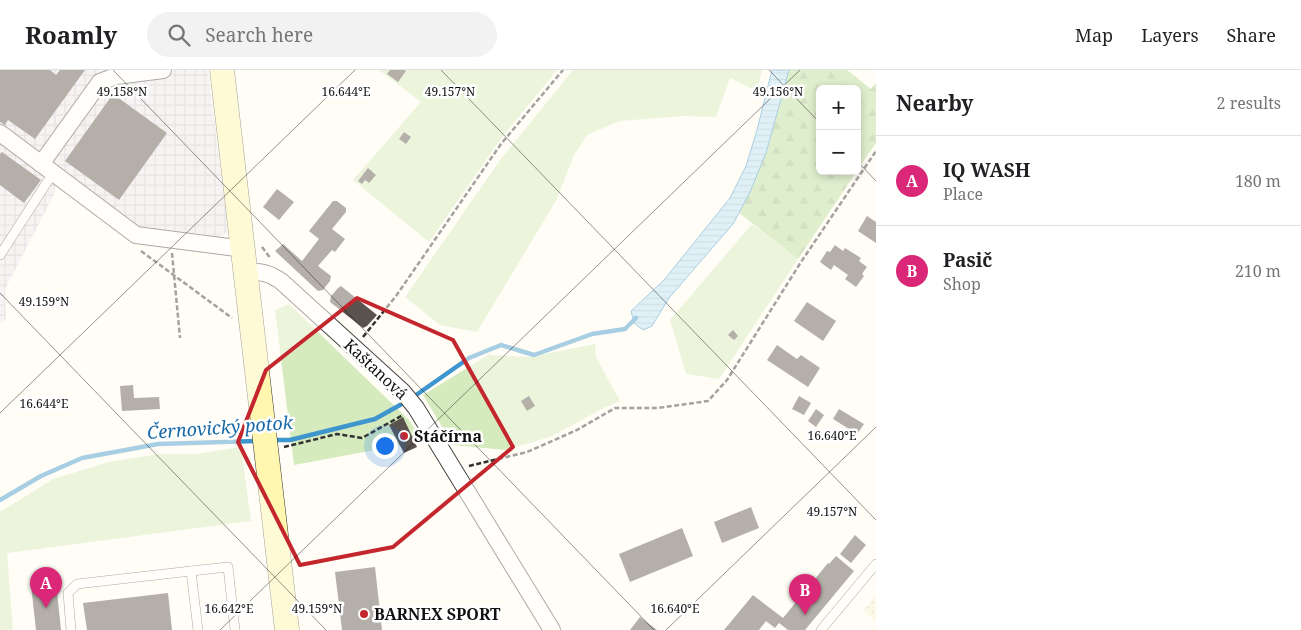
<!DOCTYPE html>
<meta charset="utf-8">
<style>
body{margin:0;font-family:"Noto Serif",serif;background:#f2f2f2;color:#202124}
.controls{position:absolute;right:15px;top:15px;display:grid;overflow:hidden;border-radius:8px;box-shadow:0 2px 8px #0003}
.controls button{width:45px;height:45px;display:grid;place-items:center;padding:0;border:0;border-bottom:1px solid #e0e0e0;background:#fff;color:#202124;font:25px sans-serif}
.you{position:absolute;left:384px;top:375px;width:18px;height:18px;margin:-12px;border:4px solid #fff;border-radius:50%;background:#1a73e8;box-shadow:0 0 0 8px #1a73e833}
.badge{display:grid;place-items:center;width:32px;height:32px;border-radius:50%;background:#db2777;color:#fff;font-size:16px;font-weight:700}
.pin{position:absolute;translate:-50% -41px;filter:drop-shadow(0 1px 2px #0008)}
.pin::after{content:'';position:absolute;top:26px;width:18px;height:15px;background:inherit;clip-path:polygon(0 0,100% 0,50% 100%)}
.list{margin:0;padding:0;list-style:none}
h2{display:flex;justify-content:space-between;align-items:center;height:65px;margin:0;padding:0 20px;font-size:21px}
h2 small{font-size:16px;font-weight:400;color:#757577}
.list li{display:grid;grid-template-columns:32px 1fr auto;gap:15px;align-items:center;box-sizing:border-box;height:90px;padding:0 20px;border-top:1px solid #e0e0e0}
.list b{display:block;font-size:19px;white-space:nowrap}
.list p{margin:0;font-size:16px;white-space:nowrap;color:#757577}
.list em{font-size:16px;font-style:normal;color:#757577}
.icon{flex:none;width:28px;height:28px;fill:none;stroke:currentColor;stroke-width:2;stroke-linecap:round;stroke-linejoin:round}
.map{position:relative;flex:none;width:876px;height:560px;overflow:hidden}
header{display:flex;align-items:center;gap:30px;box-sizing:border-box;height:70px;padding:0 25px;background:#fff;border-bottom:1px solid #e0e0e0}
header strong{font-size:24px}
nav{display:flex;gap:28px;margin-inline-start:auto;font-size:18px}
.search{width:350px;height:45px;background:#f2f2f2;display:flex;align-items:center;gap:12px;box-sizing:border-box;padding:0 18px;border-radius:28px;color:#757577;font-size:19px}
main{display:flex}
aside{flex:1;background:#fff}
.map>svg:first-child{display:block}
.industrial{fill:url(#industrial-grid)}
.farmland{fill:url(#farmland-dots)}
.green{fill:#d5ebbd}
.forest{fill:url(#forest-firs)}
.water{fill:url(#water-rules);stroke:#3f96cf}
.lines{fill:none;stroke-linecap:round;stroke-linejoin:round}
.stream{stroke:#3f96cf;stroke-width:4.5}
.building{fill:#5a524d}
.service-casing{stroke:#444;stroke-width:10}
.minor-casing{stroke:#444;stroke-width:18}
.secondary-casing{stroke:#333;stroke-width:25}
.path{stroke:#333;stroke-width:2.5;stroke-dasharray:5 2.5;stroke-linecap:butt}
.service{stroke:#fff;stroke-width:9}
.minor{stroke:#fff;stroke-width:16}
.secondary{stroke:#fff6b0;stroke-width:24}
.marked{fill:none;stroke:#c4262e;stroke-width:4;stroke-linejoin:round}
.ticks{fill:none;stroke:#111;stroke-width:1;stroke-opacity:0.45}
.poi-dot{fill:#c4262e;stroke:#fff;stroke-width:2}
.labels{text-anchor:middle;stroke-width:5;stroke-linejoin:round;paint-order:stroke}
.street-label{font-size:16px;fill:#111;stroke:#fff}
.poi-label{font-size:16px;font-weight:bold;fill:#111;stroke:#fff;text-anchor:start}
.water-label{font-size:18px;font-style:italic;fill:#1768a6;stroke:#fff}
.ticks-label{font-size:12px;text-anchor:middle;fill:#111;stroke:#fff;stroke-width:5;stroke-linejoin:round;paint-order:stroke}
</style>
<header>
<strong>Roamly</strong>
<div class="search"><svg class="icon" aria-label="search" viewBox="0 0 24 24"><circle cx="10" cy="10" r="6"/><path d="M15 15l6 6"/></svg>Search here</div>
<nav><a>Map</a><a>Layers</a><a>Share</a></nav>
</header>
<main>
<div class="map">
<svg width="876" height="560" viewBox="0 0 876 560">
<defs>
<pattern id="industrial-grid" width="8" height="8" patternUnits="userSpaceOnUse" patternTransform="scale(1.25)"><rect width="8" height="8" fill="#eee6ef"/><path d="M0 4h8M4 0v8" fill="none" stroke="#cbc4cc"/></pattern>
<pattern id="farmland-dots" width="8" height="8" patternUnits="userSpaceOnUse" patternTransform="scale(1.25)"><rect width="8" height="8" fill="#f6f3d4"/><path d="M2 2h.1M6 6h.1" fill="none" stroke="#d2cfb5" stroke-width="1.8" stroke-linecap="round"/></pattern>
<pattern id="forest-firs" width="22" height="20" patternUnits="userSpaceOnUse" patternTransform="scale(1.25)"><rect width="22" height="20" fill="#b9dc9c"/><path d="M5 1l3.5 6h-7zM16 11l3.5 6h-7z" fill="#9ebc85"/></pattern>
<pattern id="water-rules" width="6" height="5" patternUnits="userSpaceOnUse" patternTransform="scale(1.25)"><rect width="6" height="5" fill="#b9e0f7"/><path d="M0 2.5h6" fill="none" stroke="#9ebfd3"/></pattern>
</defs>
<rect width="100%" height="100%" fill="#fffdf5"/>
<path class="industrial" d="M0,0H208L228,162L219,166L137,156L57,99L54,125L5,219L6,249L0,254Z"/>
<path class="farmland" d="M876,525V552L863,541Z"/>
<g class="green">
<path d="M379,0H557L500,70L429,172L353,110L421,32Z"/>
<path d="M573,0H762L757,21L730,8L716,47L683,46L620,51L587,65L574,85L557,129L477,262L440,255L405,227L500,90Z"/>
<path d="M752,154L798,189L719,309L686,304L670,250Z"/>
<path d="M289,234L408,349L423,371L294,395L275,240Z"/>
<path d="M595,274L596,287L620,331L606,337L550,367L505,380L453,375L423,325L488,285L529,287Z"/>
<path d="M241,377L251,451L7,483L13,560H0V442L53,409L109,392L159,384H197Z"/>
</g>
<path class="forest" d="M789,0H847L871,19L876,13V73L857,101V19H820V101H857L798,189L739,143C763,98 775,49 789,0Z"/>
<path class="water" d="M772,0H789L766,83L750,122L733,154L669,228L652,256L643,260L634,253L631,241L664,210L730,128L746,96L757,60Z"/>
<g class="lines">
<g class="stream">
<path d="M272,370H290L375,349L409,330L469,288L501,275L534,285L592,264L625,259L636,248"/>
<path d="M0,430L41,406L82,388L158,374L257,371"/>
</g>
</g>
<g class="building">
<path d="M0,0H50L56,5L60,0H85L35,69L8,50L5,55L0,52Z"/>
<path d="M390,0H404L406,1L398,12L387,4Z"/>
<path d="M113,24L167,63L119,130L65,91Z"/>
<path d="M404,62L411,67L406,74L399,69Z"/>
<path d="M2,82L41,110L24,133L0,115V84Z"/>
<path d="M368,98L376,105L369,113L365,110L362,114L358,111Z"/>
<path d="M277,119L294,132L279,150L263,137Z"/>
<path d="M333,131H337L346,138V142L332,159L345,169L335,182L332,180L318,196L331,206L330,211L323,220L318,221L275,181L283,174L302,191L319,169L309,161Z"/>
<path d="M867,146L876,152V173L858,161Z"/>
<path d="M835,175L843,181L845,178L861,188L859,191L867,197L862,204L864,206L856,217L845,209L848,205L834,195L831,200L820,192L827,181L830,182Z"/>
<path d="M341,216L377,245L367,256L363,258L330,232L331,226L338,218Z"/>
<path d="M807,232L836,251L823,271L794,251Z"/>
<path d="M733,260L738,266L734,270L728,265Z"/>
<path d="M777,275L797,289L801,285L820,298L808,317L767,290Z"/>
<path d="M133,315L134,328L159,327L160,339L122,341L120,316Z"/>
<path d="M529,326L535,336L527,341L521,331Z"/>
<path d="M799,326L811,333L804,345L792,339Z"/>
<path d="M816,339L824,345L816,357L808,351Z"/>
<path d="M839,339L864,354L857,364L833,349Z"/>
<path d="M403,347L417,377L404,383L389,355Z"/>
<path d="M751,437L759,458L722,473L714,452Z"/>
<path d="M682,458L693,486L630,512L619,484Z"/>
<path d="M855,465L866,475L851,493L840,484Z"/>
<path d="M836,486L854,501L805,560H788L779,553L775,558L766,551L759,560H724L753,525L783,548L828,493L829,494Z"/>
<path d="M375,497L382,560H342L335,502Z"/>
<path d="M56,512L61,560H36L31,515Z"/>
<path d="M168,523L172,560H87L83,533Z"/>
<path d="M640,547L657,560H630Z"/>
</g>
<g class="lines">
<g class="service-casing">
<g id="service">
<path d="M0,185L53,103"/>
<path d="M191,501L228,497L235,560"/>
<path d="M71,560L68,523L77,514L191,501L198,560"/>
<path d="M821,560L876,494"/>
</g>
</g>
<g class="minor-casing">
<g id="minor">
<path d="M0,63L136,165L244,179"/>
<path d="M41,94L100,12L116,6L163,0"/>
<path d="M246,202C260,201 270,203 282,212L403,322L416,338L552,560"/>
</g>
</g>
<g class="secondary-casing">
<path id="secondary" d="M222,0L287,560"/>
</g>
<g class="path">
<path d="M262,177L271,189"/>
<path d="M141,181L232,248"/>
<path d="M172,183L180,268"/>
<path d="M363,267L396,226L501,74L563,0"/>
<path d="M284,377L337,364L362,368L403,345"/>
<path d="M469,396L527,382L577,360L615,338H658L708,331L727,310L801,192L876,81"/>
</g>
<use href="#service" class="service"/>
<use href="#minor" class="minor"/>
<use href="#secondary" class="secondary"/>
</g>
<path d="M0 0H876V560H0ZM357,228L453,270L513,377L393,477L300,495L238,372L266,300Z" fill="#fffdf5" fill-opacity=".55" fill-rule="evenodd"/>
<path class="marked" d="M357,228L453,270L513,377L393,477L300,495L238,372L266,300Z"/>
<path class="ticks" d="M113,0L654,560M441,0L876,450M769,0L820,53M857,91L876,111M0,223L326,560M0,343L355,0M220,560L800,0M666,560L876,357"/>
<g class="poi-dot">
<circle cx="404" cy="366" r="5"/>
<circle cx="364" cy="544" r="5"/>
</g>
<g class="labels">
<g class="street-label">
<text transform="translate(376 299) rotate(43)" y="6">Kaštanová</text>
</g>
<g class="poi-label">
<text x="414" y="372">Stáčírna</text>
<text x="374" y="550">BARNEX SPORT</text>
</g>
<g class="water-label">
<text transform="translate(220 358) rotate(-4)" y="6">Černovický potok</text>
</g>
</g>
<g class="ticks-label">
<text x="346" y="26">16.644°E</text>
<text x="778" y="26">49.156°N</text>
<text x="122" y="26">49.158°N</text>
<text x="450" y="26">49.157°N</text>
<text x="44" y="236">49.159°N</text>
<text x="44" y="338">16.644°E</text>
<text x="832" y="370">16.640°E</text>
<text x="832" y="446">49.157°N</text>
<text x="317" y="543">49.159°N</text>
<text x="229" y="543">16.642°E</text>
<text x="675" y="543">16.640°E</text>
</g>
</svg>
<div class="controls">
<button>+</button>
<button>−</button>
</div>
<div class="you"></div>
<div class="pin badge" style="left:46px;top:538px">A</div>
<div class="pin badge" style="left:805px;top:545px">B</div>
</div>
<aside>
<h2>Nearby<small>2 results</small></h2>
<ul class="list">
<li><span class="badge">A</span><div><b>IQ WASH</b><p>Place</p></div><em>180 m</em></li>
<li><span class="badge">B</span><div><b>Pasič</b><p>Shop</p></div><em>210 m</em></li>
</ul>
</aside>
</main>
